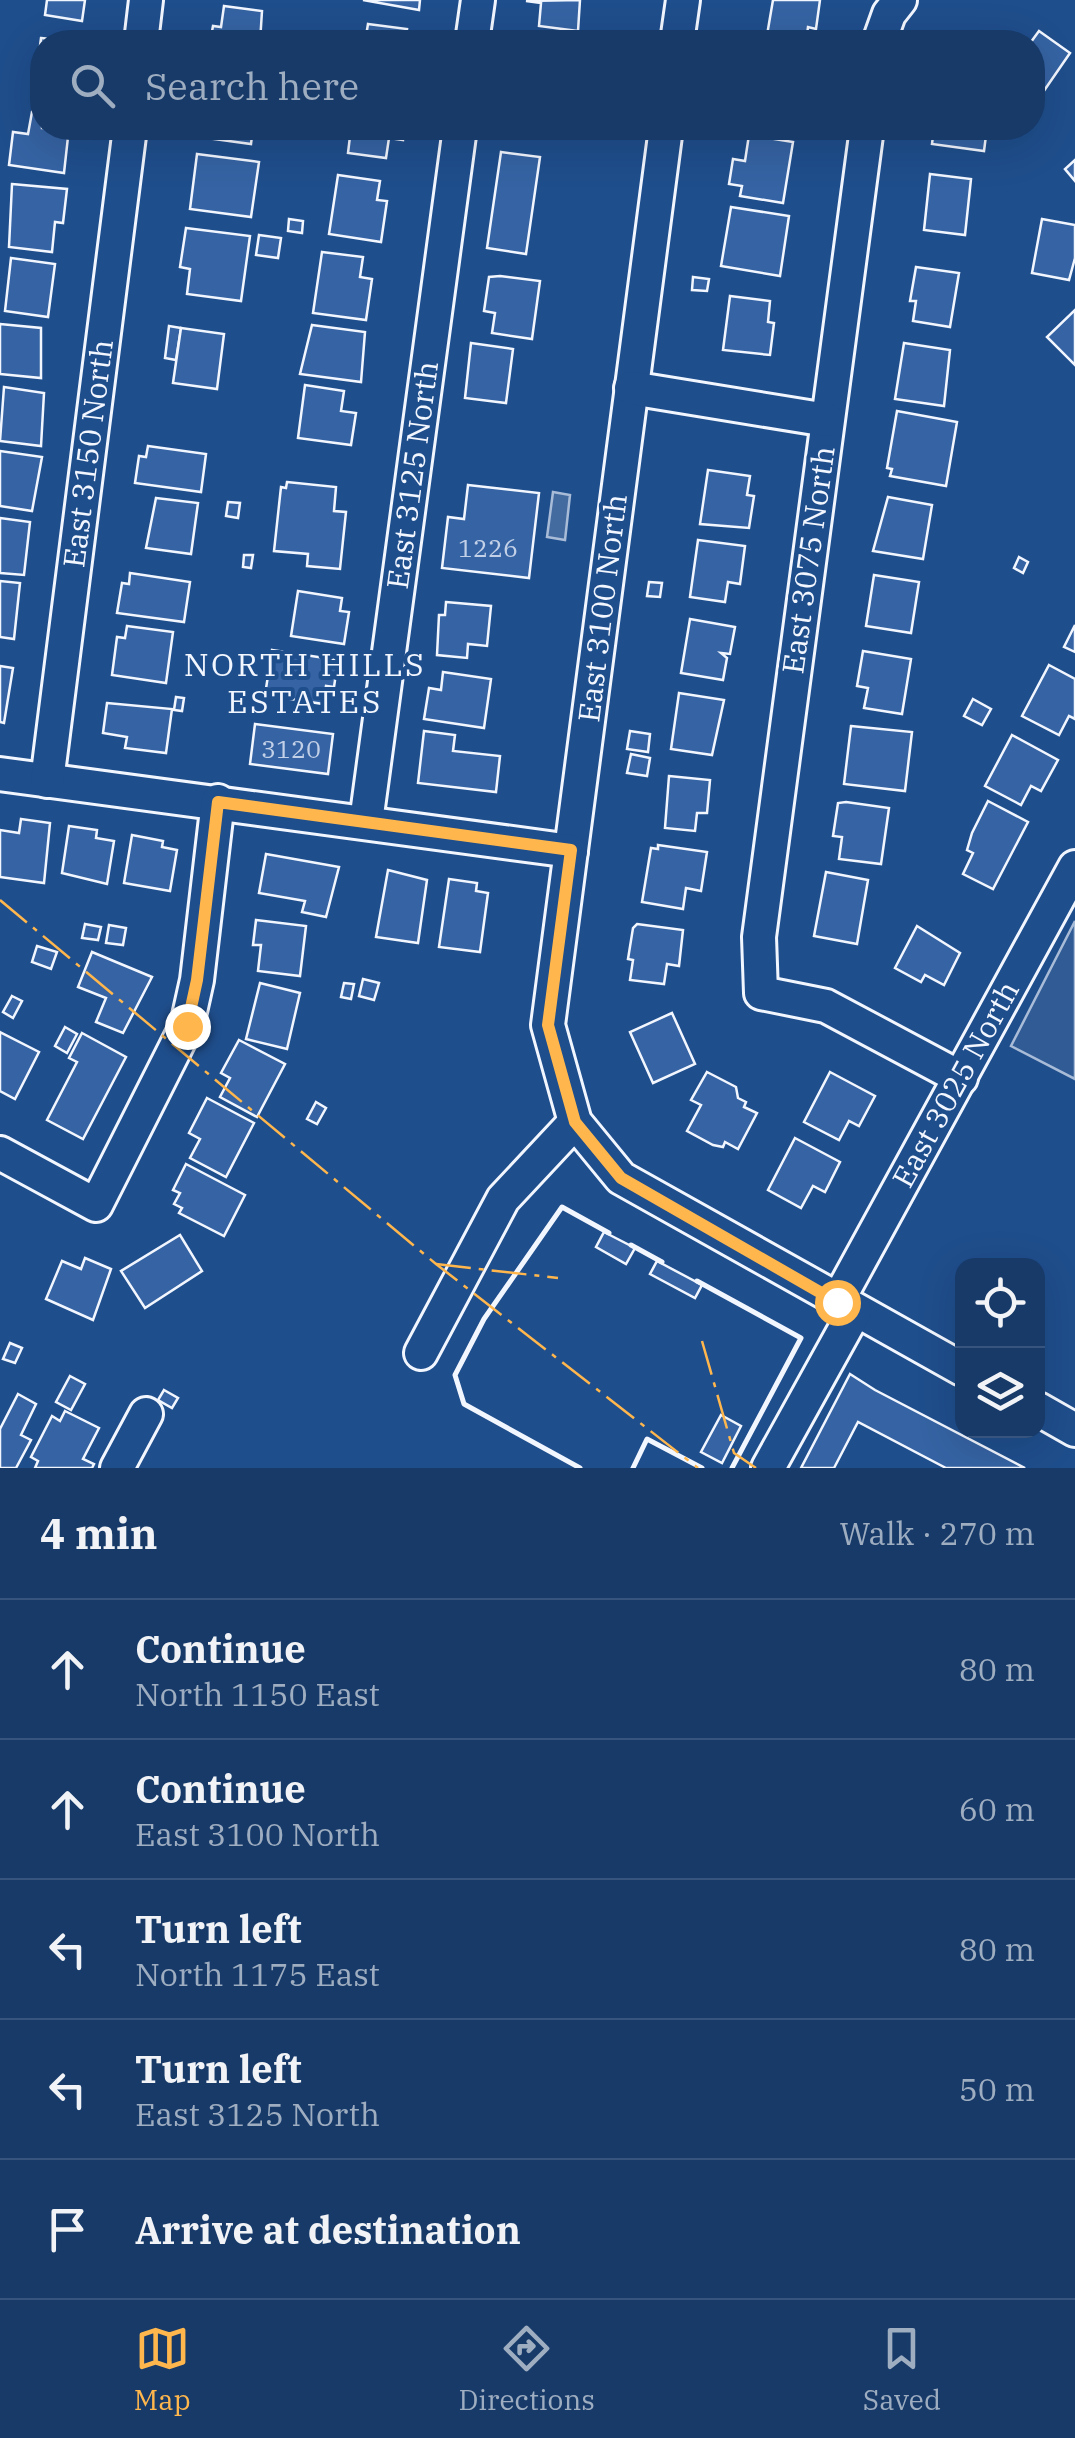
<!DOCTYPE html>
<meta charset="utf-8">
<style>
body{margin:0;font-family:"IBM Plex Serif",serif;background:#20416f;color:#f1f3f6}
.controls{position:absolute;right:30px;bottom:30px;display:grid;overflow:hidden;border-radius:20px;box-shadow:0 10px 40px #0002}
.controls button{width:90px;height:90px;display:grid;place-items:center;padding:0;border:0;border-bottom:2px solid #36547d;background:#173a69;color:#f1f3f6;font:50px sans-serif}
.stop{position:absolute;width:30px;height:30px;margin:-22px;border:8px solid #ffb74d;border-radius:50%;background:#fff}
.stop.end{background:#ffb74d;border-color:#fff;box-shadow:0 2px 10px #0008}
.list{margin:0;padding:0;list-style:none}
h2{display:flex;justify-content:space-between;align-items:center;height:130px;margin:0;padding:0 40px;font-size:42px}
h2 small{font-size:32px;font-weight:400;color:#9eadc0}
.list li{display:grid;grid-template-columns:65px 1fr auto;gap:30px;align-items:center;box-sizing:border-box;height:140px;padding:0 40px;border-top:2px solid #36547d}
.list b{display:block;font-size:38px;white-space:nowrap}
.list p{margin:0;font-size:32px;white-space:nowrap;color:#9eadc0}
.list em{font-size:32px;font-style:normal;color:#9eadc0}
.icon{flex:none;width:55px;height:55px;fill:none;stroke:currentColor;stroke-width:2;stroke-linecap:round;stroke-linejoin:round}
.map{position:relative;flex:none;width:1075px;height:1468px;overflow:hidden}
.search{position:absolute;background:#173a69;box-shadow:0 10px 40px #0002;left:30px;right:30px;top:30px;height:110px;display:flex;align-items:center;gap:25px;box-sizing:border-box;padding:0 35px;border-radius:40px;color:#9eadc0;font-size:38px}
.sheet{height:830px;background:#173a69}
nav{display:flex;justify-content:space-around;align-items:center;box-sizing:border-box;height:140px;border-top:2px solid #36547d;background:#173a69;font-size:28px;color:#9eadc0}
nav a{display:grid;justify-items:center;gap:5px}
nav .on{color:#ffb74d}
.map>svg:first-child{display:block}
.green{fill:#305b95;stroke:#a8bbd7;stroke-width:2.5}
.water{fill:#446ba0;stroke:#a8bbd7;stroke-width:2.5}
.building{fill:#3563a3;stroke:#f2f6ff;stroke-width:2.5}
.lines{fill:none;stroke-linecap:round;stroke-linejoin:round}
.minor-casing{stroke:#f2f6ff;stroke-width:38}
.minor{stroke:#1f4e8c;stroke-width:32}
.wall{stroke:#f2f6ff;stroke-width:5}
.power{stroke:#ffb74d;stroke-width:2.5;stroke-dasharray:35 8 5 8;stroke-linecap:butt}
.route{stroke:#ffb74d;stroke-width:12}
.labels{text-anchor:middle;stroke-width:8;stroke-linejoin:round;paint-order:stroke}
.number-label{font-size:25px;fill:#c3d1e8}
.street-label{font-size:30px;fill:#f2f6ff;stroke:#1f4e8c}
.neighbourhood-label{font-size:32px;letter-spacing:2.5px;fill:#f2f6ff;stroke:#1f4e8c}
</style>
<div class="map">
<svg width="1075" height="1468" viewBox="0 0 1075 1468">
<rect width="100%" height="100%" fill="#1f4e8c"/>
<path class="green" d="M1075,921V1079L1011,1046Z"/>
<path class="water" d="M553,492L570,495L565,540L547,537Z"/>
<g class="building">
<path d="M47,0H85L82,21L45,15Z"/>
<path d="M363,0H420L419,10Z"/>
<path d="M580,0L578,31L539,26L541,3L526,1Z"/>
<path d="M773,0H820L816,29L808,27L806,42L766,41Z"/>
<path d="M224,6L262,11L260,42H210L213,26L221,27Z"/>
<path d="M368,24L407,29L405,42H365Z"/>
<path d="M1039,31L1070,53L1039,98L1032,94L1031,42Z"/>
<path d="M41,38L79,42H42V93L34,92Z"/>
<path d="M32,112L42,114V128H69L64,173L9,165L13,132L28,134Z"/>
<path d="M200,128H253L251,144L199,137Z"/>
<path d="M351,128H404L403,140L389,138L386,158L348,153Z"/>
<path d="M934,128H987L984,151L932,144Z"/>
<path d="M749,135L793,142L783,203L740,196L742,186L729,184L733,159L745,161Z"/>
<path d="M501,152L540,157L526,254L487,248Z"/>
<path d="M197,154L259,162L251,217L190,209Z"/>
<path d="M1075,160V181L1065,169Z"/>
<path d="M930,174L971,179L965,235L924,230Z"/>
<path d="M338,175L380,181L377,200L387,201L381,242L329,234Z"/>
<path d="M12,184L67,189L63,223L55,222L52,252L9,247Z"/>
<path d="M731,207L789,216L780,276L721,266Z"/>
<path d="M289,219L303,221L302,233L288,231Z"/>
<path d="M1042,219L1075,225V258L1069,280L1032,273Z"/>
<path d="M186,228L250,236L241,301L187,294L190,269L180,267Z"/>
<path d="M259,235L281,238L278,258L256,255Z"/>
<path d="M322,252L363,257L360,277L372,279L366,320L313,313Z"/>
<path d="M11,258L55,264L48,317L5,311Z"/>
<path d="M916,267L959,273L950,327L913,321L916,301H910Z"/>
<path d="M500,276L540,281L532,339L492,333L495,313L484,311L489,277Z"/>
<path d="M693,277L709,279L707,291L692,290Z"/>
<path d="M730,296L770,301L768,322L774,323L770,355L723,350Z"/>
<path d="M1075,310V365L1047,337Z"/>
<path d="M0,324L41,328V378L0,374Z"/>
<path d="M312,325L365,332L361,382L300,374Z"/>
<path d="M169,326L181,328L176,360L165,358Z"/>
<path d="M181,328L224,334L217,389L173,383Z"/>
<path d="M471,343L513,349L506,403L465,398Z"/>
<path d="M904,343L950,350L944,406L895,399Z"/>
<path d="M305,385L344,391L341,411L356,413L351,445L298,438Z"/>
<path d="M4,387L44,393L41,446L0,441Z"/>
<path d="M897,411L957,422L946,486L890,476L892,469L887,468Z"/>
<path d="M148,446L206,454L201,492L135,483L139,456L146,457Z"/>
<path d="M0,451L42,457L32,511L0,506Z"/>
<path d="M708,470L750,476L747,495L754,496L749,528L700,524Z"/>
<path d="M287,482L336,487L334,511L346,512L340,569L307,566L308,554L274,551L281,487L286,488Z"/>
<path d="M468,485L539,493L529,578L442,568L448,517L464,519Z"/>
<path d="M888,497L932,505L923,559L873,551Z"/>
<path d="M156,498L198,503L191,554L146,548Z"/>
<path d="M228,502L240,503L238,518L226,516Z"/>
<path d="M0,518L30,522L24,575L0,573Z"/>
<path d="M698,540L745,546L740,584L728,582L725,602L690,597Z"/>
<path d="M244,555H253L251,568L243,567Z"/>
<path d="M1019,557L1028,562L1023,573L1014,568Z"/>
<path d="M130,573L190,582L184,622L117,613L122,583L129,584Z"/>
<path d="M874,575L919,582L911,633L866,626Z"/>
<path d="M0,581L20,583L14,639L0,637Z"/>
<path d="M649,582L662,583L660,597L647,596Z"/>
<path d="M298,591L342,598L340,611L349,612L344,644L291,636Z"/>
<path d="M446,602L491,606L487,646L468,644L467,658L437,655L439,615H445Z"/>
<path d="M690,619L735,627L730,654L721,653L727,658L723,680L681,673Z"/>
<path d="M1075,625V652L1064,647Z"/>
<path d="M127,626L173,632L166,683L112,675L117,637L125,638Z"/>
<path d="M272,650L338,660L334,687L326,686L323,704L265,695Z"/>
<path d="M863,651L911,659L902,714L864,708L868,688L857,686Z"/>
<path d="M1049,665L1075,679V719L1069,716L1059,735L1022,716Z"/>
<path d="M0,666L13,668L4,723L0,722Z"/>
<path d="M443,672L491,679L484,728L424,719L429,688L441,690Z"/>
<path d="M679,693L724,700L712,755L671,749Z"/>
<path d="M176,697L184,698L182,711L174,710Z"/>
<path d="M973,699L991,709L982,725L964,716Z"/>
<path d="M107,703L172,709L166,753L125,748L127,737L103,733Z"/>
<path d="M255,724L333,734L328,774L250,764Z"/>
<path d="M851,726L912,732L905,791L844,784Z"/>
<path d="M424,731L455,735L453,751L500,756L496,792L418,783Z"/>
<path d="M630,731L650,734L648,752L627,749Z"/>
<path d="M1012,735L1058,760L1041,791L1031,786L1021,805L985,786Z"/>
<path d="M631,754L650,758L647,776L627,773Z"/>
<path d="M669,776L710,780L707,813H697L695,831L665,828Z"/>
<path d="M988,801L1028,822L993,889L963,874L973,853L967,850L972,833Z"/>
<path d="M846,802L889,808L881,864L839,859L842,837L833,836L838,803Z"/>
<path d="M21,819L50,823L44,883L0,877V830L19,833Z"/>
<path d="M69,826L97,830L96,838L114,841L107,884L62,873Z"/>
<path d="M132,835L163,841L162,847L177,850L170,891L124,883Z"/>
<path d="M658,845L707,852L701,891L686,888L683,909L642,902L651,848L658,849Z"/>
<path d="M266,854L339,867L326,917L302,912L305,901L259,893Z"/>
<path d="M388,870L427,880L418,943L376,937Z"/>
<path d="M826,872L868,880L857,944L814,936Z"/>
<path d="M449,879L477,883L476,891L488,893L480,952L439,947Z"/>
<path d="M256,920L306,926L300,976L258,971L261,945H253Z"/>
<path d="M85,924L101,927L98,940L82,938Z"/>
<path d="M637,924L683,930L679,966L667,964L664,984L630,980L633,960L628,959L633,928Z"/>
<path d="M109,925L126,928L123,945L106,943Z"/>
<path d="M917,926L960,953L944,985L925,975L921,982L895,968Z"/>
<path d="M37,946L57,952L51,969L32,962Z"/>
<path d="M92,952L152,977L123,1033L96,1022L106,998L78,987Z"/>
<path d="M363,979L379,983L374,1000L359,996Z"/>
<path d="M260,983L300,993L287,1049L246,1039Z"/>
<path d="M344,983L354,984L351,999L341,997Z"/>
<path d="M12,996L22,1001L13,1018L3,1012Z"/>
<path d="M672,1013L695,1064L653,1083L630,1032Z"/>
<path d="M65,1027L77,1034L67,1053L55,1046Z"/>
<path d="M0,1032L39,1052L15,1099L0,1091Z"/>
<path d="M82,1033L126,1057L83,1139L47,1120L77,1062L69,1058Z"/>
<path d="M239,1040L285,1064L257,1117L220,1097L230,1078L221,1073Z"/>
<path d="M707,1072L736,1087L738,1098L746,1102L744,1107L757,1113L738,1149L725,1142L723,1147L713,1145L687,1131L701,1105L691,1100Z"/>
<path d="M830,1072L875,1096L859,1126L849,1121L839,1140L804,1122Z"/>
<path d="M207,1098L254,1123L226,1177L190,1158L200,1139L189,1133Z"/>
<path d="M316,1102L326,1108L317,1124L307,1119Z"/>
<path d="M795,1138L840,1162L825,1192L813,1186L801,1208L768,1190Z"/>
<path d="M186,1164L245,1195L224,1236L179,1213L182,1208L174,1204L180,1193L173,1190Z"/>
<path d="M604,1232L635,1248L626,1264L596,1247Z"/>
<path d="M180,1235L202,1271L145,1308L121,1271Z"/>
<path d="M85,1258L111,1269L93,1320L46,1299L62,1261L81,1269Z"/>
<path d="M657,1261L702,1285L695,1298L650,1274Z"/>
<path d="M10,1343L22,1348L15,1363L3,1359Z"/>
<path d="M850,1374L875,1390L1025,1468H946L858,1422L834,1468H801Z"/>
<path d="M70,1376L85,1384L71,1410L56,1402Z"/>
<path d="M164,1390L178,1398L172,1408L158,1400Z"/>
<path d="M18,1394L36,1404L21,1435L31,1440L16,1468H0V1429Z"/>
<path d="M65,1411L99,1428L83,1459L94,1464L92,1468H35L38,1461L31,1457L52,1416L60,1421Z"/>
<path d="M721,1415L741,1426L722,1463L701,1452Z"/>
</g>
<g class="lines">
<g class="minor-casing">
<g id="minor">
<path d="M141,42L146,0"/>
<path d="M472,42L478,0"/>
<path d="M677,42L683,0"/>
<path d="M879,42L889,14L900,0"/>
<path d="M666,128L548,1025L575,1122L621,1178L962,1369"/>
<path d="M867,128L759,937L761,993L826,1006L961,1078"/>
<path d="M631,388L827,420"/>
<path d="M0,774L571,851"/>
<path id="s1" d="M47,781L130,128"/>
<path id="s2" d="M366,822L460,128"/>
<path d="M0,1153L96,1205L187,1025L197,980L218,801"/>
<path id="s3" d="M837,1302L1075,867"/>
<path d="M421,1353L503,1199L575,1122"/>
<path d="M1038,1409L1075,1430"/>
<path d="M117,1468L146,1414"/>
<path d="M768,1468L855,1311"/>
</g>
</g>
<use href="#minor" class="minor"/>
<g class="wall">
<path d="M631,1245L662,1262"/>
<path d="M697,1281L801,1338L732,1468"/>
<path d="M580,1468L464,1404L455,1375L484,1319L562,1207L609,1233"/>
<path d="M633,1468L647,1439L702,1468"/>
</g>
<g class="power">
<path d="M0,900L436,1264L698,1468"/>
<path d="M436,1264L558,1278"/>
<path d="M702,1341L734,1453L756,1468"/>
</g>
</g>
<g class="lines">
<path class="route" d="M187,1026L197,980L218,802L571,850L548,1025L575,1122L621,1178L837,1302"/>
</g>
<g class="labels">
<g class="number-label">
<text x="488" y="557">1226</text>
<text x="291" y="758">3120</text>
</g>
<g class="street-label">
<text dy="10" stroke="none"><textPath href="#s1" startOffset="330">East 3150 North</textPath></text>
<text dy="10" stroke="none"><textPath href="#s2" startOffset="350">East 3125 North</textPath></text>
<text transform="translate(809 560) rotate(-82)" y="10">East 3075 North</text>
<text transform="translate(603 608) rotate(-83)" y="10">East 3100 North</text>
<text dy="10" stroke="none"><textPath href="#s3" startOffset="248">East 3025 North</textPath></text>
</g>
<g class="neighbourhood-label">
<text x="305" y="676">NORTH HILLS<tspan x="305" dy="37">ESTATES</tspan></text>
</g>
</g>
</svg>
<div class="controls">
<button><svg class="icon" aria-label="locate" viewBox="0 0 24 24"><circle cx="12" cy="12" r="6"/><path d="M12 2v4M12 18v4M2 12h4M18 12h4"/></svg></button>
<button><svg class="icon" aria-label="layers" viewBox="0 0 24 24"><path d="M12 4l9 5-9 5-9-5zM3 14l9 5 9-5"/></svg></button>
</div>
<div class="stop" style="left:837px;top:1302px"></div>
<div class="stop end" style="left:187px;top:1026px"></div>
<div class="search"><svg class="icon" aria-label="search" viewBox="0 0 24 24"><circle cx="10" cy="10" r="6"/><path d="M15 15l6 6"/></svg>Search here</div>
</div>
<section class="sheet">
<h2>4 min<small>Walk · 270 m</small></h2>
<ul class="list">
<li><svg class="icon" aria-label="ahead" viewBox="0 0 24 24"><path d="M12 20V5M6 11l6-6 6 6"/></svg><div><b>Continue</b><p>North 1150 East</p></div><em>80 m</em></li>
<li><svg class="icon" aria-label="ahead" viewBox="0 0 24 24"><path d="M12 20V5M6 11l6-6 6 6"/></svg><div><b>Continue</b><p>East 3100 North</p></div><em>60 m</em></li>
<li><svg class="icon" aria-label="left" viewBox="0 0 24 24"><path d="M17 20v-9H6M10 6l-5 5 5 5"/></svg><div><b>Turn left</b><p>North 1175 East</p></div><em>80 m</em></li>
<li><svg class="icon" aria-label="left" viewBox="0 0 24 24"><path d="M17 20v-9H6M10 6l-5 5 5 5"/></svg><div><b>Turn left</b><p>East 3125 North</p></div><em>50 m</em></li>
<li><svg class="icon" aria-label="arrive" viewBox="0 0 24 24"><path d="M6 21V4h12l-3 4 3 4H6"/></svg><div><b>Arrive at destination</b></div></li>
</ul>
</section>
<nav>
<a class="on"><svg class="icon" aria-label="map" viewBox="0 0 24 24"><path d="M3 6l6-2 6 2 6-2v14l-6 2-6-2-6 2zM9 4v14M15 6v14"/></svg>Map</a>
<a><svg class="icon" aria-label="directions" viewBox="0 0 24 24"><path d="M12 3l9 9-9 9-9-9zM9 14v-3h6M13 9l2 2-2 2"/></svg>Directions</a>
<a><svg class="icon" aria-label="saved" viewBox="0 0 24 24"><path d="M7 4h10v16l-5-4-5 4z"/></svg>Saved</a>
</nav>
